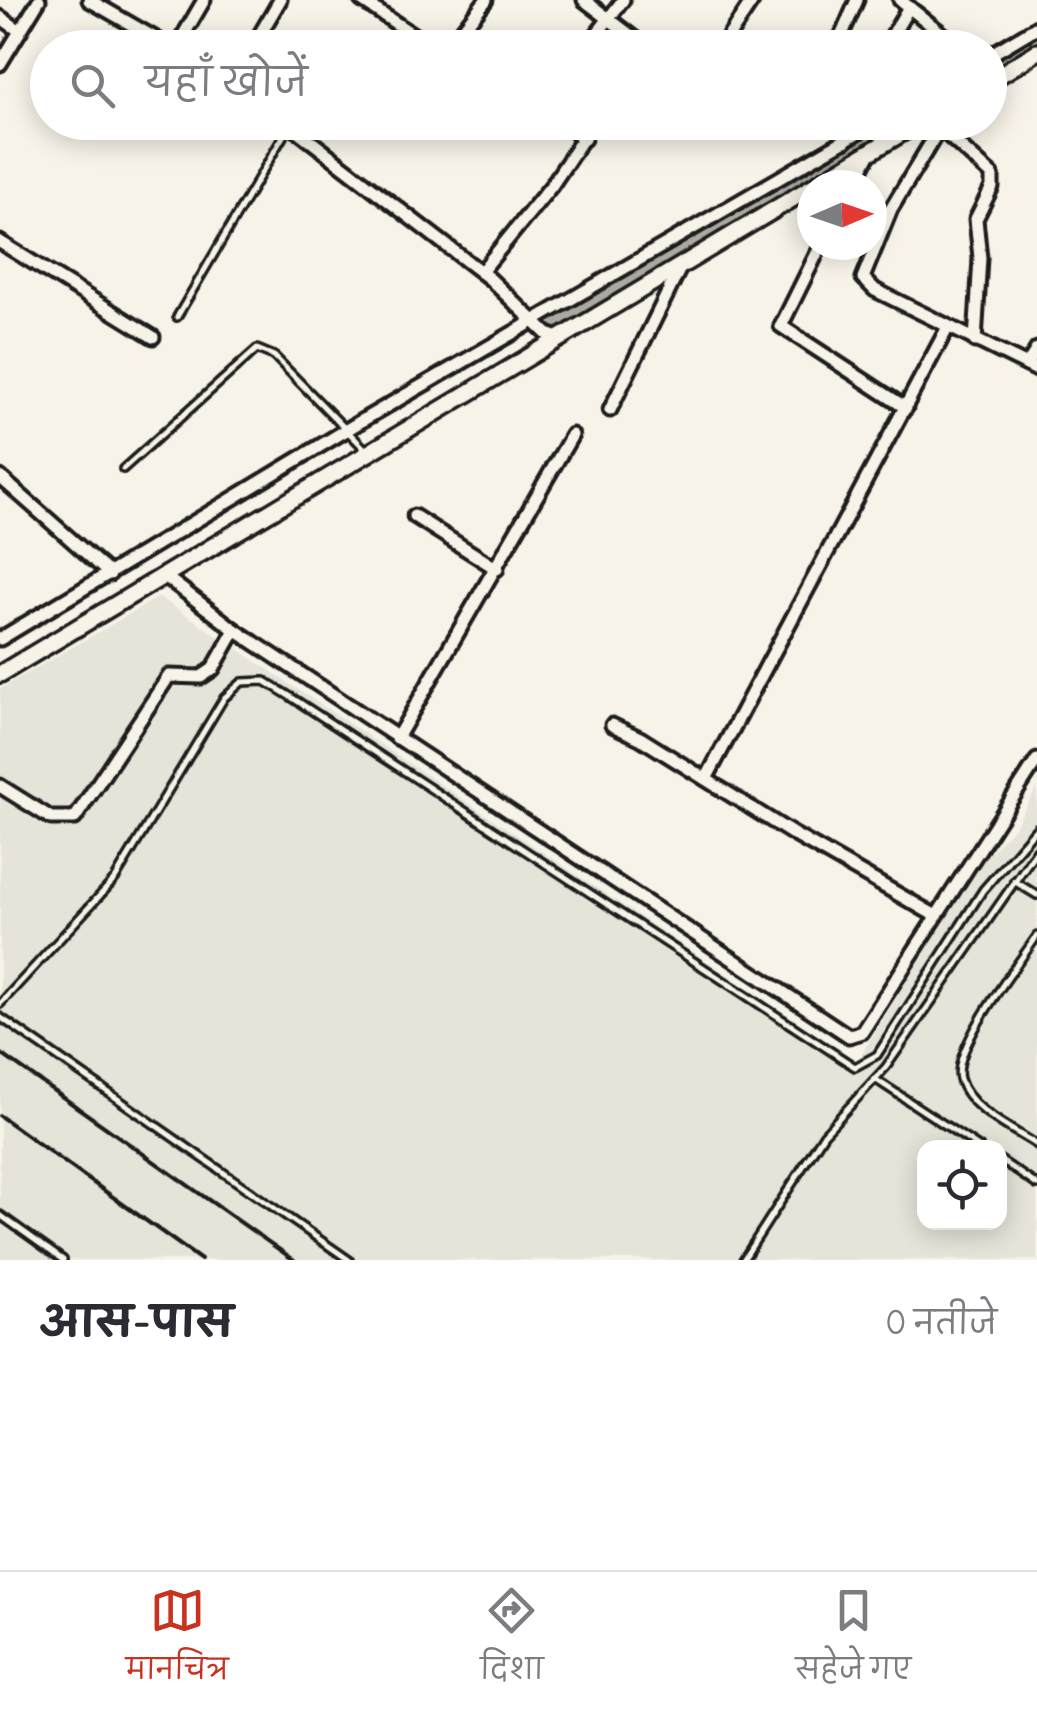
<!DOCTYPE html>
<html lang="hi">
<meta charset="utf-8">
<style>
body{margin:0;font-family:Delius,"Playpen Sans Deva",sans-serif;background:#f2f2f3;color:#2b2b33}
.controls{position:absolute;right:30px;bottom:30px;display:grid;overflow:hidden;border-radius:20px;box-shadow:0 5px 25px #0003}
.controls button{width:90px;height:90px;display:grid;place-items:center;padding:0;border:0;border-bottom:2px solid #e1e1e2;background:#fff;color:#2b2b33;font:50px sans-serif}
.compass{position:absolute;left:797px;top:170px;width:90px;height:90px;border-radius:50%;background:#fff;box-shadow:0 5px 25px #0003;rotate:88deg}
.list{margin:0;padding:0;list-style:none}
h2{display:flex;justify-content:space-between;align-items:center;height:130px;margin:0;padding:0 40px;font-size:42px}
h2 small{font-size:32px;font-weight:400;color:#7c7c81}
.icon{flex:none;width:55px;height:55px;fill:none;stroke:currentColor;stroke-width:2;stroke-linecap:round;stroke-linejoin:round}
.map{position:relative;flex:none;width:1037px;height:1260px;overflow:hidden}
.search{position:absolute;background:#fff;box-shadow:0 5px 25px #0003;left:30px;right:30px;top:30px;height:110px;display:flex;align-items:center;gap:25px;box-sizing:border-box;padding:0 35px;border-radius:55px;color:#7c7c81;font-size:38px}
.sheet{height:310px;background:#fff}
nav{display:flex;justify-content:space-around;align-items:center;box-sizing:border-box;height:140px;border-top:2px solid #e1e1e2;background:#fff;font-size:28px;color:#7c7c81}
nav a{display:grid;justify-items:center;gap:5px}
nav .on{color:#c8321e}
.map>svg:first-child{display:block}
.built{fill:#e6e3d9;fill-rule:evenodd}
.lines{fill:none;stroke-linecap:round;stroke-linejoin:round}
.canal{stroke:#aca9a2;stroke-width:11}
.lane-casing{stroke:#1c1c1c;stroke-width:12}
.street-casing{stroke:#1c1c1c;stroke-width:19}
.secondary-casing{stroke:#1c1c1c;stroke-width:22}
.lane{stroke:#f7f3e8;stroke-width:5}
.street{stroke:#f7f3e8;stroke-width:11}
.secondary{stroke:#f7f3e8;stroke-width:15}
.rail{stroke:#1c1c1c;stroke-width:4}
</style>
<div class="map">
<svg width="1037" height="1260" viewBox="0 0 1037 1260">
<rect width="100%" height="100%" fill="#f7f3e8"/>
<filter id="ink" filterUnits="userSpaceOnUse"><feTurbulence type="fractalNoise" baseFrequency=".01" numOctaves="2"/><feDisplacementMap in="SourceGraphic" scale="20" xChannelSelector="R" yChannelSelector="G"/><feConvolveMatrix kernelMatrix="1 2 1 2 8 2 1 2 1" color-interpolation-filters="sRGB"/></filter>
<g filter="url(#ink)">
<path class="built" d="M159,597L857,1061L980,863L1015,826L1037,788V1260H0V689ZM924,1148H1000V1222H924Z"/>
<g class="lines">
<g class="canal">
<path d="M990,65L1037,36"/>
<path d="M553,327L894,122"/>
</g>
<g class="lane-casing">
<g id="lane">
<path d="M177,317L288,128"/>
<path d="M123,469L257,349L274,356L366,450"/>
<path d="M1014,881L1037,895"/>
<path d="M1037,936C1019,963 951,1049 960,1079C968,1109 1013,1129 1037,1145"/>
<path d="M0,1004L115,879L224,698L242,682L265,681L291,697L855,1067L877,1055L983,890L1037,828"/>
<path d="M0,1017L349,1260"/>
<path d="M875,1079L980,1148"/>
<path d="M1000,1160L1037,1185"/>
<path d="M0,1215L63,1260"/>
<path d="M743,1260L824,1134L886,1067L1037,850"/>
</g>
</g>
<g class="street-casing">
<g id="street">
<path d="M89,0L172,48"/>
<path d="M361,0L433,48"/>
<path d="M584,0L647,48"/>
<path d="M900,0L960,48"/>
<path d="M0,17L20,31"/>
<path d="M459,38L472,48"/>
<path d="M176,48L204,0"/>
<path d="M252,48L280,0"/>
<path d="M448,48L486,0"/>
<path d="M586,48L623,0"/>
<path d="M721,48L753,0"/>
<path d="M836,48L857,0"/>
<path d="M885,48L909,7"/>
<path d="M990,55L1037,27"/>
<path d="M0,64L39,0"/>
<path d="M286,122L490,279L547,334L561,339"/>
<path d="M563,122L584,139"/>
<path d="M843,122L845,141"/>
<path d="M933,122L992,175V187L976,219L980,258L975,341"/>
<path d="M938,131L891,209L863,278L875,290L1037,370"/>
<path d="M854,185L869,154"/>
<path d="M0,242L153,337"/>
<path d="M821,245L781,326L906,408"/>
<path d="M481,272L552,185L594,122"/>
<path d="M1027,365L1037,349"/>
<path d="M610,410L679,270"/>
<path d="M0,477L110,574"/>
<path d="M414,516L497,569"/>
<path d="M166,577L235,630L849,1036L862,1032L1037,760"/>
<path d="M0,639L363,420L876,122"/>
<path d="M612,725L640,738L793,834L936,916"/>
<path d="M397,738L572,435"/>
<path d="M706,779L948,327"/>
<path d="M0,786L51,818H75L169,676L201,677L213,669L235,630"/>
</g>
</g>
<g class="secondary-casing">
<g id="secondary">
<path d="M990,81L1037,52"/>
<path d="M815,185L920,122"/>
<path d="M0,674L812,187"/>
</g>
</g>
<use href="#lane" class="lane"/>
<use href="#street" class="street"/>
<use href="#secondary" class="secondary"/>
<g class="rail">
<path d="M0,1053L294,1260"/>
<path d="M0,1116L201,1260"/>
</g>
</g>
</g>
</svg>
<div class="controls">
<button><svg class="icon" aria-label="locate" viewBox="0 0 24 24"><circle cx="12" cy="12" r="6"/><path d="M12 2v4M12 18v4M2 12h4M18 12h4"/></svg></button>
</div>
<svg class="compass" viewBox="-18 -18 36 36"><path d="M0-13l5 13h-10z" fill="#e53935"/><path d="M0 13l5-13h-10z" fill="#7c7c81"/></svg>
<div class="search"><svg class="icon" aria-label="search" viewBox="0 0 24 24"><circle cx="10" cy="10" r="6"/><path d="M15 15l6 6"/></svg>यहाँ खोजें</div>
</div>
<section class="sheet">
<h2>आस-पास<small>0 नतीजे</small></h2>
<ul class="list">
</ul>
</section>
<nav>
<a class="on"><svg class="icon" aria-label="map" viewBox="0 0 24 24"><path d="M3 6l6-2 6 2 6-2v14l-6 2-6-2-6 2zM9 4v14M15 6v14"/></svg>मानचित्र</a>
<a><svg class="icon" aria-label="directions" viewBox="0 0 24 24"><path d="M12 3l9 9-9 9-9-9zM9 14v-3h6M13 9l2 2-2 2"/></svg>दिशा</a>
<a><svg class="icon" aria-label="saved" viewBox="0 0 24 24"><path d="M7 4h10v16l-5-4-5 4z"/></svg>सहेजे गए</a>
</nav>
